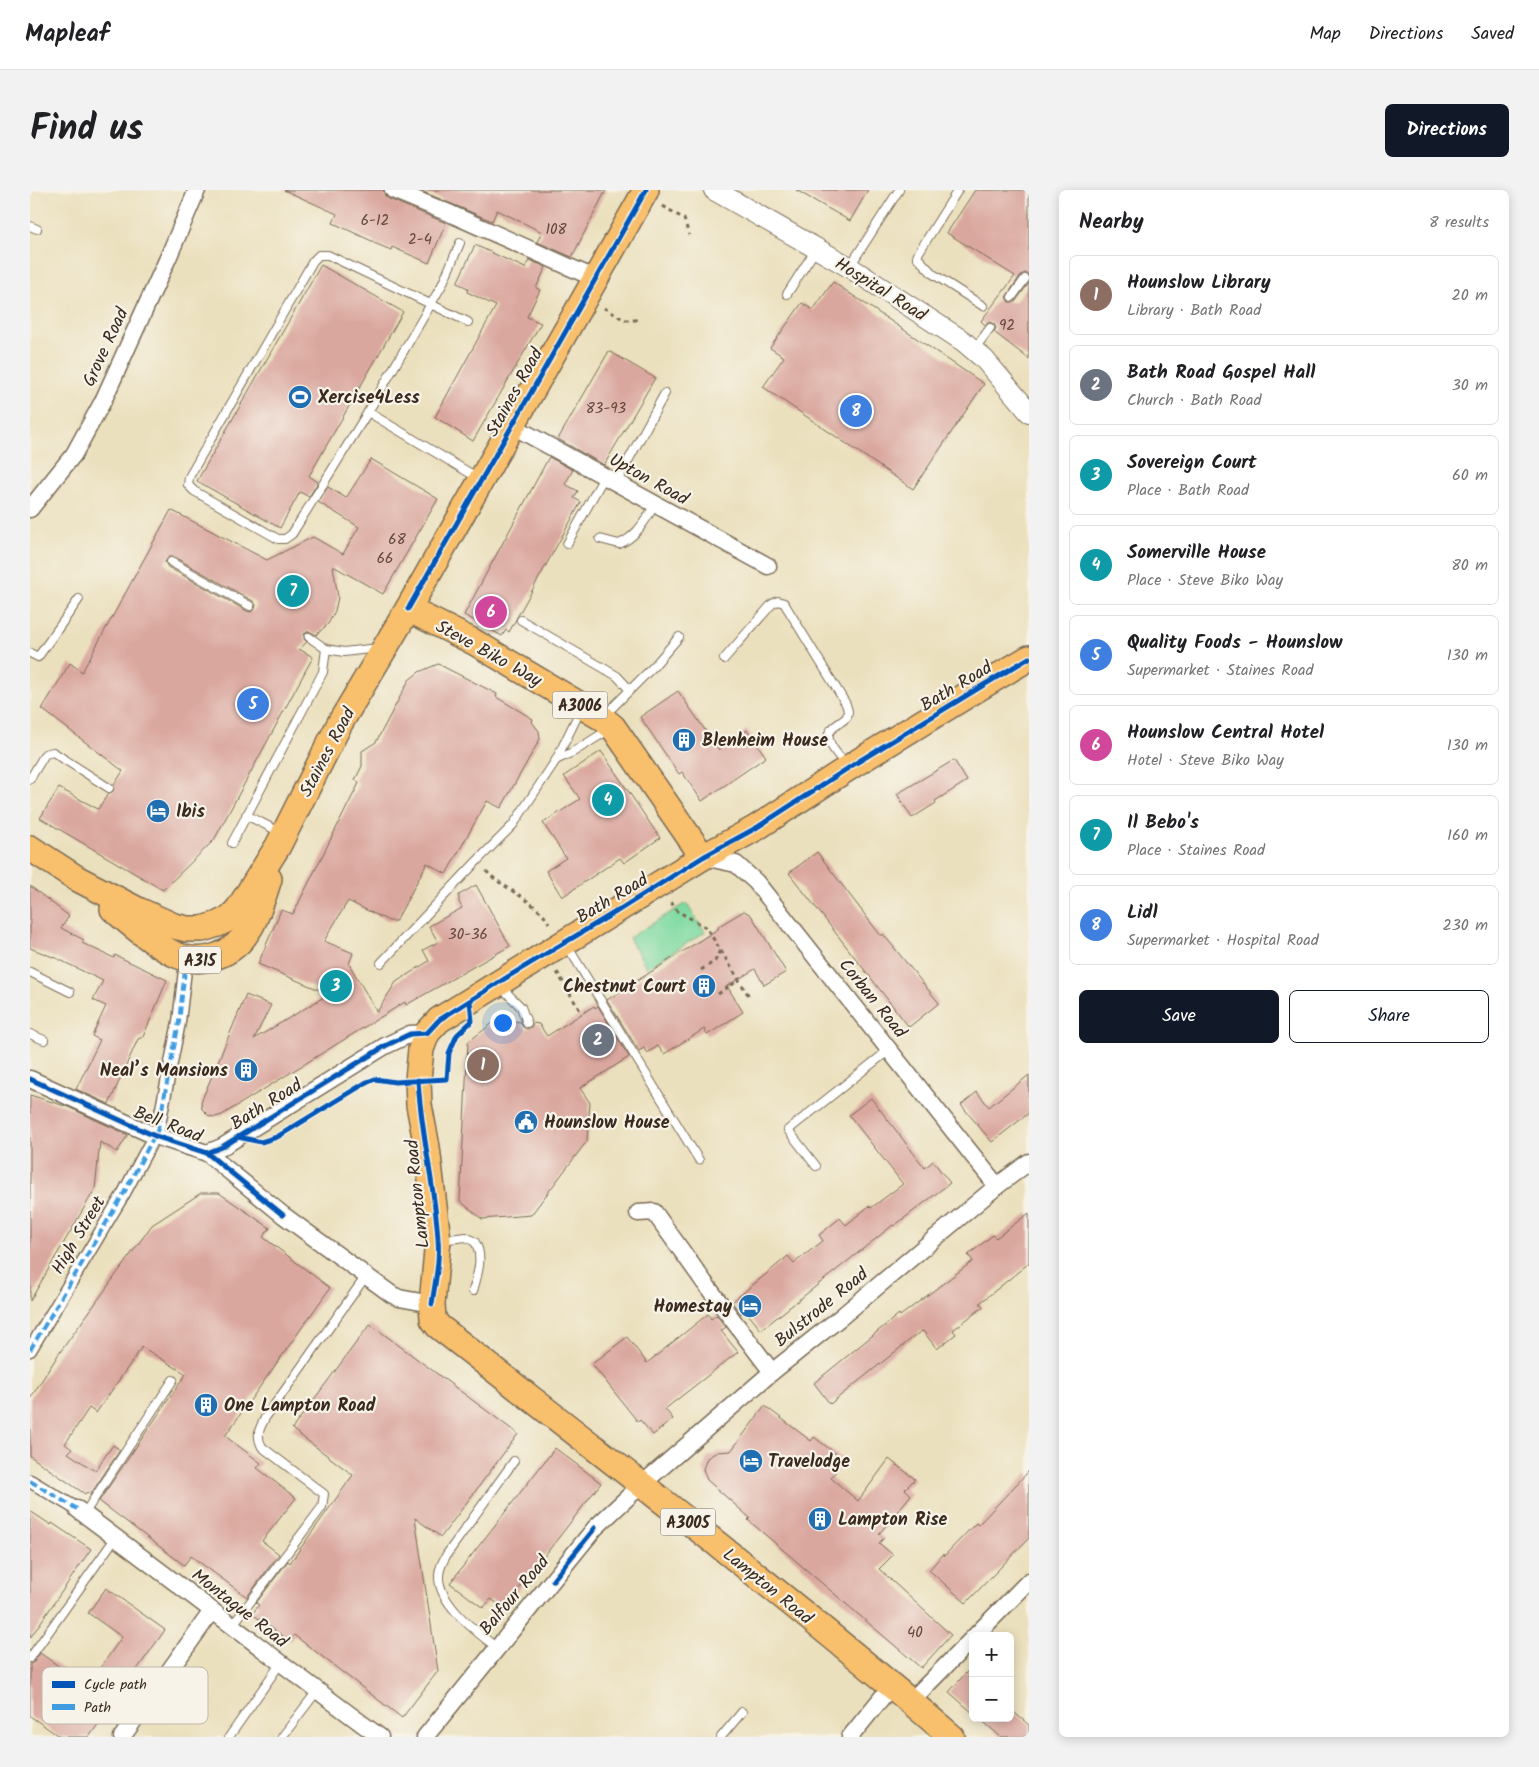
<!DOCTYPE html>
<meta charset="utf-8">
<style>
body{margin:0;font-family:Kalam,sans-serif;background:#f2f2f2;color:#202124}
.controls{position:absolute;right:15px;bottom:15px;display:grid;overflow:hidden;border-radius:8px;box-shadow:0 2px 12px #0003}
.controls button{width:45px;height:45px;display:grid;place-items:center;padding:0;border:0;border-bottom:1px solid #e0e0e0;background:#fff;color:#202124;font:25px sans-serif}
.you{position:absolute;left:472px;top:832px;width:18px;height:18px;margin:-12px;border:4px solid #fff;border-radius:50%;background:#1a73e8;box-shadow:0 0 0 8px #1a73e833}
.badge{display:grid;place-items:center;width:32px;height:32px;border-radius:50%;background:#111827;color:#fff;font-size:16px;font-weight:700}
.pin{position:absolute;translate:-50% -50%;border:2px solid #fff;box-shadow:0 1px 5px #0006}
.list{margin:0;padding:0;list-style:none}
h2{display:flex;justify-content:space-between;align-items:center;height:65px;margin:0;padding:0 20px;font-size:21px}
h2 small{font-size:16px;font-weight:400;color:#757577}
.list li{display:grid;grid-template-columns:32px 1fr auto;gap:15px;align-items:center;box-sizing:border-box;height:80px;margin:0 10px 10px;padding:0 10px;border:1px solid #e0e0e0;border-radius:8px}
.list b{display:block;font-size:19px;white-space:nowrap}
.list p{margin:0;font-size:16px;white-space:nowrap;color:#757577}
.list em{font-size:16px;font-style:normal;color:#757577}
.actions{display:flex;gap:10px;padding:15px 20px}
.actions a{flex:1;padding:11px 0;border:1px solid #111827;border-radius:8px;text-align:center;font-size:18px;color:#111827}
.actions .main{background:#111827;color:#fff}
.map{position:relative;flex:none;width:999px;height:1547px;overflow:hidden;border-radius:8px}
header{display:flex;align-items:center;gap:30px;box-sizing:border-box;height:70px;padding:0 25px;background:#fff;border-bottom:1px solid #e0e0e0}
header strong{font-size:24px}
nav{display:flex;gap:28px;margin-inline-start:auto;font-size:18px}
.intro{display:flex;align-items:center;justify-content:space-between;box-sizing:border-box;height:120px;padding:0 30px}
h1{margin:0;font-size:35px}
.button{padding:12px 22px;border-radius:8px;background:#111827;color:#fff;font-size:18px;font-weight:700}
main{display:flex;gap:30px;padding:0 30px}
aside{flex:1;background:#fff;border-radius:8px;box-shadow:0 2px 12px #0003}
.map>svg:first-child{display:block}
.green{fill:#7fdaa1;stroke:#5d8260}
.building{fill:#daa79f;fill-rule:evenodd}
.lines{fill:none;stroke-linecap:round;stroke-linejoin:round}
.service-casing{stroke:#796a56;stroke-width:10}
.pedestrian-casing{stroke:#796a56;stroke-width:15}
.minor-casing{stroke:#796a56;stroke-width:19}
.tertiary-casing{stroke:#796a56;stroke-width:22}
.primary-casing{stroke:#796a56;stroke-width:28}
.path{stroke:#796a56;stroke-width:3;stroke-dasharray:4 4;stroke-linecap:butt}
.service{stroke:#fff;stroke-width:8}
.pedestrian{stroke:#fff;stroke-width:12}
.minor{stroke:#fff;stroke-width:16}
.tertiary{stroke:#fff;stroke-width:20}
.primary{stroke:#f8bf6c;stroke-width:25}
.quiet{stroke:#3f9ce0;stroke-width:4;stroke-dasharray:8 4;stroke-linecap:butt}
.cycleway-casing{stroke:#f7f3e8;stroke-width:8}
.cycleway{stroke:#0057b8;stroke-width:5}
.labels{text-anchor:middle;stroke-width:4.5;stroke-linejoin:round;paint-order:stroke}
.number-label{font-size:15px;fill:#63493e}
.shield{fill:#f7f3e8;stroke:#73665b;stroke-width:1}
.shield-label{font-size:16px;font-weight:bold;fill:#3b2a1e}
.street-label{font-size:18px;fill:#3b2a1e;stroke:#f7f3e8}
.poi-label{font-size:18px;font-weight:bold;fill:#3b2a1e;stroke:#f7f3e8;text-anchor:start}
.key{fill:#f7f3e8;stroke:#bfb7ab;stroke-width:1}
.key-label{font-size:14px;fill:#3b2a1e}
</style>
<header>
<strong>Mapleaf</strong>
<nav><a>Map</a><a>Directions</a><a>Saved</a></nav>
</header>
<div class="intro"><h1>Find us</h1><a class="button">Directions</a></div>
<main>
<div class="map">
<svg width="999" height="1547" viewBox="0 0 999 1547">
<rect width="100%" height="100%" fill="#f7f3e8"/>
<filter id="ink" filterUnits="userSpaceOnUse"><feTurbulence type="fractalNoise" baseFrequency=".02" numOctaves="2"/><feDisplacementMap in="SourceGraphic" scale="10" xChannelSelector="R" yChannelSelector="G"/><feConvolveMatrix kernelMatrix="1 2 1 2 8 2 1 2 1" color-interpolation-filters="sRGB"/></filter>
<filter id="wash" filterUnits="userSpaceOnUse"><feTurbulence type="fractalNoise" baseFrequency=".0096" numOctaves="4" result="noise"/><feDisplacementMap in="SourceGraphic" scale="20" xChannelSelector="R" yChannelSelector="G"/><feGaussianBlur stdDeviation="1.12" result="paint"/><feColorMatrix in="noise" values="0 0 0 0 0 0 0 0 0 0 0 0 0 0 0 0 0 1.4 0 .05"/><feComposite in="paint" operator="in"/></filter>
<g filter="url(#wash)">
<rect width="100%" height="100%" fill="#ebe0bd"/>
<path class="green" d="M656,713L675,742L617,778L599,748Z"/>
<g id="blocks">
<g class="building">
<path d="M254,0H353L355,6L359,9L416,33L399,73L362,57L361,60L344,53V52L303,33L307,24Z"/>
<path d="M389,0H576L542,67L507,52L512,42L467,20L462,31Z"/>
<path d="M766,0H838L820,31Z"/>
<path d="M945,0H999V85L995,83L991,85L976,107L979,112H985L999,93V169L964,142L966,138L964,134L960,132L955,135L951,131L985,86L917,43Z"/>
<path d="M445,55L495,78L499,70L516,77L506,98L510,100L497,127L511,133L443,251L405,227L466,116L437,102L438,98L427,93Z"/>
<path d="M291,75L373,122L279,286L288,292L279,307L270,302L250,338L167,291Z"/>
<path d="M803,92L954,194L883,299L733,197L754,167L740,158L772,113L783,120Z"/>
<path d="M579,161L625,188L574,275L528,249Z"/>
<path d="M519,267L543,280L535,294L548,301L544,308L551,312L479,442L476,440L472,446L434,425Z"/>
<path d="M341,269L408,309L353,404L303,376L308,407L305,421L298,434L286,445L279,441L274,444V449L277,452L269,459L283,467L184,650L133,700L10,628L29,598L68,619L78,604L83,601L84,595L93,581L12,519L40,473L52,482L141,320L237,370L283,347L313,364L329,337L288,312L298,297L316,308ZM139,367H144L223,411L226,415L225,419L221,422L217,421L138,377L135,372Z"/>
<path d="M408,474L467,504L466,507L503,529L502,532L509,541L510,549L471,618L457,611L416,684L397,673L366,731H359L318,711L294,751L323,763L319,774L347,822L366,792L399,771L393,760L408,752L399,736L432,718L429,712V705L446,695L480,756L376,815L375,812L192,925L185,927L179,926L172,919L171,912L216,805L241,815L224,849L299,804L228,774L251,720L263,724L329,593L325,590L332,576V561L346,552L379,490L389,482Z"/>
<path d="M648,501L689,560L717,540L736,567L672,611L652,582L649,584L610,527Z"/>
<path d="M571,561L630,648L594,673L590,668L532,707L516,681L536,668L513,633L550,609L534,586Z"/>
<path d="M924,570L937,591L905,611L906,613L882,628L867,604Z"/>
<path d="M787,662L851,746L853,744L909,813L879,837L759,683Z"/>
<path d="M0,696L39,726L31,738L54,750L52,753L84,768L85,765L137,790L113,847L108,849L79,914L46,899L70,850L62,846L76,816L63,810L73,791L28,769L0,758Z"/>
<path d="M714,721L721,725L756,782L734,795L725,779L697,796L713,822L677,845L674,839L634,864L628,856L617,863L614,858L609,861L577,810L688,739L689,736Z"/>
<path d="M564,816L565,818L568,816L599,867L550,898L560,913L557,951L501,1025L452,1029L430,1011L438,852L468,829L491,832L493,837L497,839L501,837L503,833L509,834L517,846Z"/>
<path d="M999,885V923L962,952L931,915L947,902L959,917Z"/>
<path d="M0,905L38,917L98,945L87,962L70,952L65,999L0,1111Z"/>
<path d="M841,908L895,978L903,971L920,993L864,1036L863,1035L731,1140L715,1120L711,1124L702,1112L758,1066L764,1073L793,1051L789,1045L810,1028L816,1035L839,1016L841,1018L873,994L819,925Z"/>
<path d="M171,1003H189L240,1038L233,1047L300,1098L195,1246L231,1273L227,1278L266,1308L232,1351L249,1364L217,1407L161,1366L154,1375L69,1311L156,1184L112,1157L66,1223L59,1218L35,1254L42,1259L38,1263L65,1281L83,1255L90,1260L60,1305L57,1302L55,1304L0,1266V1209L28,1165L122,1035Z"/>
<path d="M999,1023V1073L950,1113L953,1117L923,1140L926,1144L907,1159L893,1141L890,1142L800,1214L784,1193L869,1124L870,1126L943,1071L938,1065L963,1045L966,1048Z"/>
<path d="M678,1124L681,1129L686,1125L696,1137L691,1141L708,1162L635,1219L643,1229L623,1245L610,1230L608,1232L562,1174L597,1147L617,1173Z"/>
<path d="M340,1134L488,1244L411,1347L385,1328L408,1481L372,1528L264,1445L260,1451L222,1424L229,1415L226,1413L258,1371L260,1373L323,1285L262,1239Z"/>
<path d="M735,1216L781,1251L784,1247L814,1270L801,1288L828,1311L859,1269L885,1289L875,1299L881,1305L849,1344L854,1348L849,1353L863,1365L849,1379L921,1445L891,1478L718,1330L720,1328L677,1290L673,1279L677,1268L687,1262L701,1261Z"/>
<path d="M525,1258L571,1293L474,1418L461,1409L453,1418L420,1393Z"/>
<path d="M999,1281V1348L936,1413L899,1380L913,1364L914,1366L946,1333L948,1335Z"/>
<path d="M0,1321L21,1335L22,1333L61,1359L0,1448Z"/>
<path d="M76,1398L135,1440L59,1547H30L0,1526V1474L4,1472L10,1463L57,1496L92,1447L58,1423Z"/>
<path d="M943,1475V1523L919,1502Z"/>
<path d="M980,1519L999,1535V1547H971L949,1528H980Z"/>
</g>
</g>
</g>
<g filter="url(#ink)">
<use href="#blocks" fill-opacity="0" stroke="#796a56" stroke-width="1"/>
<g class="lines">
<g class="service-casing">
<g id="service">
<path d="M928,0L889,62L887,67L903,84L953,116"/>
<path d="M0,36L7,39"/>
<path d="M430,53L412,95L401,114L338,222L262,344L255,349H248L164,301L158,295L159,287L283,71L289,65H298L438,132"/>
<path d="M820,76L869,0"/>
<path d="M757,104L786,59"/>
<path d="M982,107L995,89"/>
<path d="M944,160L960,138"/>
<path d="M338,222L448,288"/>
<path d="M586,293L635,203"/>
<path d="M570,349L589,354C607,347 615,330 625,315"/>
<path d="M537,354L574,287"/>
<path d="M141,372L220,416"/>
<path d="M491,430L587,486L599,499"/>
<path d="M279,447L296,459L314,462L348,458"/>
<path d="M0,463L8,467L49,409"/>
<path d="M694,469L742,414L748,411L754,413L816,514L818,521L817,527C812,532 805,535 801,540C792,550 810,567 816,575"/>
<path d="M575,525L624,476L649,447"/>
<path d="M526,570L543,562L580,539"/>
<path d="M0,589L15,564L23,562L79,598"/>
<path d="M216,625L250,642"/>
<path d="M202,653L293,482L296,459"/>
<path d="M536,754L669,970"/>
<path d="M351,773L447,671L483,635L526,570L551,519"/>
<path d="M0,782L40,802"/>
<path d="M471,797L491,817L497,833"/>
<path d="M0,844L14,850"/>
<path d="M786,976L758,940L859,860"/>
<path d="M410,1050L436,1047L445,1052C454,1067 447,1086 443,1101"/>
<path d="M54,1324L143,1190"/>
<path d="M202,1436L286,1325L292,1317L294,1304L232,1257C226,1245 229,1239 235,1228L336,1086"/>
<path d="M467,1458C447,1442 408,1414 409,1386C409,1378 413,1371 417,1364L484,1271"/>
<path d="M0,1468L86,1347"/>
<path d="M199,1547L250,1474"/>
<path d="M252,1547L287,1501"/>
<path d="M691,1547L712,1522"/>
</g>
</g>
<g class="pedestrian-casing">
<g id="pedestrian">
<path d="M0,1160L94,1003L128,939L149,832L155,780"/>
<path d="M0,1291L47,1319"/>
</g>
</g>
<g class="minor-casing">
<g id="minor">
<path d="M363,0L421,24L564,88"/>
<path d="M481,235L738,376"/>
<path d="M0,319L44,264L73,211L138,68L167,0"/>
<path d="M673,667L706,674L726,692L967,996"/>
<path d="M0,889L125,946L177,963L253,1025L361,1104L369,1108L402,1114"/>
<path d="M177,963L192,957L355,856L380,844L397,843"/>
<path d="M608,1023L624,1022L674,1092L742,1182"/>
<path d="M47,1319C149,1394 248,1472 350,1547"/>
<path d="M945,1446L999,1391"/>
<path d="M881,1511L943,1448"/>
<path d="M92,1547L182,1421"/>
<path d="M395,1547L565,1338L611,1295L742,1182L811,1127L967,996L999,972"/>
<path d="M820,1547L862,1495"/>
</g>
</g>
<g class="tertiary-casing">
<path id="tertiary" d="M684,0L819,77L933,151L954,169L999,222"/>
</g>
<g class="primary-casing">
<g id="primary">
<path d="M378,419L444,452L572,528L583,537L673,667"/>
<path d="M0,658L48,689L108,720L144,736L157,739H172L188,734L200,728L209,718L248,656L310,533L378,419L616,0"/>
<path d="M83,719C100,734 128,758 149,766C162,771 174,771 187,766C220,755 229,720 239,689"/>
<path d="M922,1547C756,1404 581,1271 408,1136L403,1129L402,1114L408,1050L397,957L389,915L388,890L391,859L397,843L409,830L673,667L726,638L826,573L952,496L999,468"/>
</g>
</g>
<g class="path">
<path d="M633,16L654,29L659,45"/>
<path d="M574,118L595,130H607"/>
<path d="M456,681C475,700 504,709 519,733"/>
<path d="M641,712L647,721L676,737L719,806"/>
<path d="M671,780L685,771L690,760"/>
<path d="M527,782L552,824"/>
<path d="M688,804L709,790"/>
</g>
<use href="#service" class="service"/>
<use href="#pedestrian" class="pedestrian"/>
<use href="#minor" class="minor"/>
<use href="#tertiary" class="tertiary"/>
<use href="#primary" class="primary"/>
<g class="quiet">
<path d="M0,1160L94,1003L128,939L149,832L155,780"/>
<path d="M0,1291L47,1319"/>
</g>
<g class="cycleway-casing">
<g id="cycleway">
<path d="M378,419L616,0"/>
<path d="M0,889L125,946L177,963L253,1025"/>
<path d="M388,890C391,944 405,996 408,1049C410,1071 405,1093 402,1114"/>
<path d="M208,947L231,952L247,947L337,892L345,889L365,892L417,889L419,863L427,845L442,831L440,811"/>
<path d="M177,963L192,957L355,856L380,844L397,843L409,830L479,786L584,723L673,667L726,638L826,573L952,496L999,468"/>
<path d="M523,1390L565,1338"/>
</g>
</g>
<use href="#cycleway" class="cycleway"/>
</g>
</g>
<defs>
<g id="stadium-disc" transform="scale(1.25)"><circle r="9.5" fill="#1f6fb2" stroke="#f7f3e8"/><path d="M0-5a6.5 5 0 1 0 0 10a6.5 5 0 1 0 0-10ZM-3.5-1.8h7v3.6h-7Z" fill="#fff"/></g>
<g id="building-disc" transform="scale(1.25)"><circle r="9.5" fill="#1f6fb2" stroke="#f7f3e8"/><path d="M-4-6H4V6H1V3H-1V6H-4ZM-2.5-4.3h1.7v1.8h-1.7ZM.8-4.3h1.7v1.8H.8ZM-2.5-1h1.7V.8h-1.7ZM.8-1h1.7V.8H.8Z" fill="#fff"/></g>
<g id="hotel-disc" transform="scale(1.25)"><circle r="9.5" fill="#1f6fb2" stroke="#f7f3e8"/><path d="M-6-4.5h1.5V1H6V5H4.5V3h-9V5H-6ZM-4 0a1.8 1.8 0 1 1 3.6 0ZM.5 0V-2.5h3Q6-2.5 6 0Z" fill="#fff"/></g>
<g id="civic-disc" transform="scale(1.25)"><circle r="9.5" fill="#1f6fb2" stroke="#f7f3e8"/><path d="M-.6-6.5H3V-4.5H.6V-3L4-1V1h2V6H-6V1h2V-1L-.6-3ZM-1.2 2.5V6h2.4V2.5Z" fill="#fff"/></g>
</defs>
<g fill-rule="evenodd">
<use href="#stadium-disc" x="270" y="207"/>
<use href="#building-disc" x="654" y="550"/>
<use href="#hotel-disc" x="128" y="621"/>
<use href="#building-disc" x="674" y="796"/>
<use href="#building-disc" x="216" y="880"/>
<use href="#civic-disc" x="496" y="932"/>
<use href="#hotel-disc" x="720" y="1116"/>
<use href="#building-disc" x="176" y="1215"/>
<use href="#hotel-disc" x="721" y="1271"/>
<use href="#building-disc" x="790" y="1329"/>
</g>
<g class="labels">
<g class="number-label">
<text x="345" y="35">6-12</text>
<text x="526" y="44">108</text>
<text x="390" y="54">2-4</text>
<text x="977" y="140">92</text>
<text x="576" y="223">83-93</text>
<text x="367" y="354">68</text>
<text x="355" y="373">66</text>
<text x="438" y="749">30-36</text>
<text x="885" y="1447">40</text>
</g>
<g class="shield">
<rect x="522.5" y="501.5" width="55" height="27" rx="4"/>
<rect x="149" y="756.5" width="42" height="27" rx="4"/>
<rect x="630.5" y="1318.5" width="55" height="27" rx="4"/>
</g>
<g class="shield-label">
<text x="550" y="521">A3006</text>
<text x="170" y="776">A315</text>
<text x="658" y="1338">A3005</text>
</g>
<g class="street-label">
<text transform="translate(851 99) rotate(32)" y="6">Hospital Road</text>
<text transform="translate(75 157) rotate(-65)" y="6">Grove Road</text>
<text transform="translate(484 202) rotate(-61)" y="6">Staines Road</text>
<text transform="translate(619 289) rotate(29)" y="6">Upton Road</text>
<text transform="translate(459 463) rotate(29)" y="6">Steve Biko Way</text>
<text transform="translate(926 496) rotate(-31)" y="6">Bath Road</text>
<text transform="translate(297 562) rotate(-62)" y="6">Staines Road</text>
<text transform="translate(582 708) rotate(-31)" y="6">Bath Road</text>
<text transform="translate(843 808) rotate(51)" y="6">Corban Road</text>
<text transform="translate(236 914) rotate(-32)" y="6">Bath Road</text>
<text transform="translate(138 934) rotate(21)" y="6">Bell Road</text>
<text transform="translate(387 1004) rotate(-96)" y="6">Lampton Road</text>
<text transform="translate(48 1045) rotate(-59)" y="6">High Street</text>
<text transform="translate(791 1117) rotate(-39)" y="6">Bulstrode Road</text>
<text transform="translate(738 1396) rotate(39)" y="6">Lampton Road</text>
<text transform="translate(484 1405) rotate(-50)" y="6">Balfour Road</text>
<text transform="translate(210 1418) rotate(38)" y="6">Montague Road</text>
</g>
<g class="poi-label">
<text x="288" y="213">Xercise4Less</text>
<text x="672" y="556">Blenheim House</text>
<text x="146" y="627">Ibis</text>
<text x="656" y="802" text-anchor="end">Chestnut Court</text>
<text x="198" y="886" text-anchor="end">Neal’s Mansions</text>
<text x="514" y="938">Hounslow House</text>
<text x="702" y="1122" text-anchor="end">Homestay</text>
<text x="194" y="1221">One Lampton Road</text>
<text x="738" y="1277">Travelodge</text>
<text x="808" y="1335">Lampton Rise</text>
</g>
</g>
<rect x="12" y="1477" width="166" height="57" rx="8" class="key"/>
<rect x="22" y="1491" width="23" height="7" fill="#0057b8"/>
<rect x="22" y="1514" width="23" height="6" fill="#3f9ce0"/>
<g class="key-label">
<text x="54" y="1499">Cycle path</text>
<text x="54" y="1522">Path</text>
</g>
</svg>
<div class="controls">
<button>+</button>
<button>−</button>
</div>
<div class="you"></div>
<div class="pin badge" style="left:453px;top:875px;background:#8d6e63">1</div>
<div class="pin badge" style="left:568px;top:850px;background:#6b7280">2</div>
<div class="pin badge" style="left:306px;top:796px;background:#0f9aa8">3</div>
<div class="pin badge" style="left:578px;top:610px;background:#0f9aa8">4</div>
<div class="pin badge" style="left:223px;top:514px;background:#3f7fe0">5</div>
<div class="pin badge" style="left:461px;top:422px;background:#d1479c">6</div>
<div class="pin badge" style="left:263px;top:401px;background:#0f9aa8">7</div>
<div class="pin badge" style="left:826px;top:221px;background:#3f7fe0">8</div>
</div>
<aside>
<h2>Nearby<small>8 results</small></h2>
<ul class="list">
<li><span class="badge" style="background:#8d6e63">1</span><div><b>Hounslow Library</b><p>Library · Bath Road</p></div><em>20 m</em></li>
<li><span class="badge" style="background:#6b7280">2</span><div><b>Bath Road Gospel Hall</b><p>Church · Bath Road</p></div><em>30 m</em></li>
<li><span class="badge" style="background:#0f9aa8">3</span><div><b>Sovereign Court</b><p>Place · Bath Road</p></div><em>60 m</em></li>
<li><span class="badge" style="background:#0f9aa8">4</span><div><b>Somerville House</b><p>Place · Steve Biko Way</p></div><em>80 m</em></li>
<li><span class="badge" style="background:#3f7fe0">5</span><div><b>Quality Foods - Hounslow</b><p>Supermarket · Staines Road</p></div><em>130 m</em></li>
<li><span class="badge" style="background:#d1479c">6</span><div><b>Hounslow Central Hotel</b><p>Hotel · Steve Biko Way</p></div><em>130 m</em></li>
<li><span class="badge" style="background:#0f9aa8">7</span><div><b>Il Bebo's</b><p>Place · Staines Road</p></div><em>160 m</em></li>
<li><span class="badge" style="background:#3f7fe0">8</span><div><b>Lidl</b><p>Supermarket · Hospital Road</p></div><em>230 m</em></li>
</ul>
<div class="actions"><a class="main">Save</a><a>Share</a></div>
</aside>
</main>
